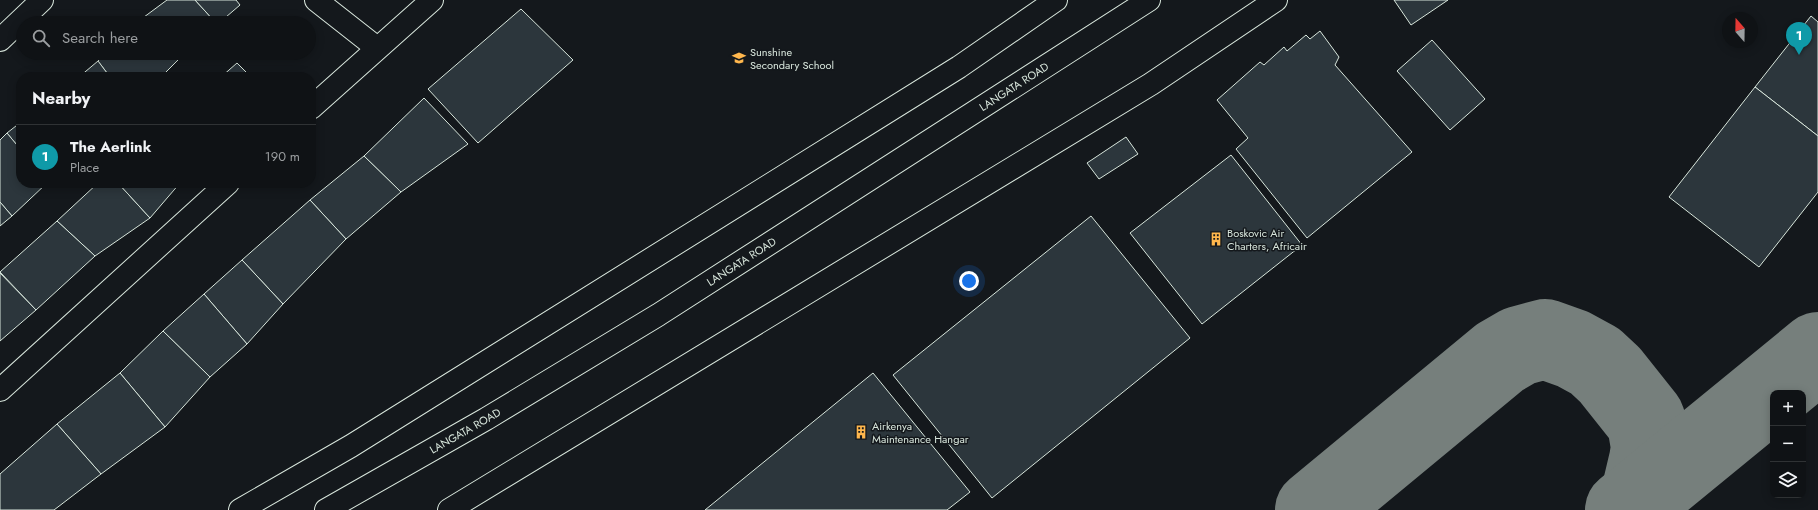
<!DOCTYPE html>
<meta charset="utf-8">
<style>
body{margin:0;font-family:Jost,sans-serif;background:#1d2022;color:#f1f3f6}
.controls{position:absolute;right:12px;bottom:12px;display:grid;overflow:hidden;border-radius:8px;box-shadow:0 2px 10px #0003}
.controls button{width:36px;height:36px;display:grid;place-items:center;padding:0;border:0;border-bottom:1px solid #2f3234;background:#0f1215;color:#f1f3f6;font:20px sans-serif}
.compass{position:absolute;left:1722px;top:12px;width:36px;height:36px;border-radius:50%;background:#0f1215;box-shadow:0 2px 10px #0003;rotate:340deg}
.you{position:absolute;left:969px;top:281px;width:14px;height:14px;margin:-10px;border:3px solid #fff;border-radius:50%;background:#1a73e8;box-shadow:0 0 0 6px #1a73e833}
.badge{display:grid;place-items:center;width:26px;height:26px;border-radius:50%;background:#0b8043;color:#fff;font-size:13px;font-weight:700}
.pin{position:absolute;translate:-50% -33px;filter:drop-shadow(0 1px 2px #0008)}
.pin::after{content:'';position:absolute;top:21px;width:14px;height:12px;background:inherit;clip-path:polygon(0 0,100% 0,50% 100%)}
.list{margin:0;padding:0;list-style:none}
h2{display:flex;justify-content:space-between;align-items:center;height:52px;margin:0;padding:0 16px;font-size:17px}
h2 small{font-size:13px;font-weight:400;color:#9b9ea0}
.list li{display:grid;grid-template-columns:26px 1fr auto;gap:12px;align-items:center;box-sizing:border-box;height:64px;padding:0 16px;border-top:1px solid #2f3234}
.list b{display:block;font-size:15px;white-space:nowrap}
.list p{margin:0;font-size:13px;white-space:nowrap;color:#9b9ea0}
.list em{font-size:13px;font-style:normal;color:#9b9ea0}
.icon{flex:none;width:22px;height:22px;fill:none;stroke:currentColor;stroke-width:2;stroke-linecap:round;stroke-linejoin:round}
.map{position:relative;flex:none;width:1818px;height:510px;overflow:hidden}
.search{position:absolute;background:#0f1215;box-shadow:0 2px 10px #0003;left:16px;top:16px;width:300px;height:44px;display:flex;align-items:center;gap:10px;box-sizing:border-box;padding:0 14px;border-radius:22px;color:#9b9ea0;font-size:15px}
.panel{position:absolute;background:#0f1215;box-shadow:0 2px 10px #0003;left:16px;top:72px;width:300px;height:116px;border-radius:16px}
.map>svg:first-child{display:block}
.lines{fill:none;stroke-linecap:round;stroke-linejoin:round}
.taxiway{stroke:#767f7c;stroke-width:80}
.building{fill:#2c363c;stroke:#d8e6dc}
.minor-casing{stroke:#d8e6dc;stroke-width:24}
.secondary-casing{stroke:#d8e6dc;stroke-width:24}
.minor{stroke:#14181c;stroke-width:22}
.secondary{stroke:#14181c;stroke-width:22}
.labels{text-anchor:middle;stroke-width:3;stroke-linejoin:round;paint-order:stroke}
.poi-label{font-size:11px;fill:#d8e6dc;stroke:#14181c;text-anchor:start}
.street-label{font-size:11px;fill:#d8e6dc;stroke:#14181c}
</style>
<div class="map">
<svg width="1818" height="510" viewBox="0 0 1818 510">
<rect width="100%" height="100%" fill="#14181c"/>
<g class="lines">
<g class="taxiway">
<path d="M1315,510L1500,357L1519,346L1545,339L1573,349L1595,361L1610,375L1645,419L1648,429L1651,447L1649,460L1640,498"/>
<path d="M1625,510L1818,352"/>
</g>
</g>
<g class="building">
<path d="M167,0H195L216,23H143L140,20Z"/>
<path d="M195,0H236L240,5L219,23H216Z"/>
<path d="M1394,0H1448L1411,25Z"/>
<path d="M521,9L573,60L478,143L428,89Z"/>
<path d="M1811,16L1818,22V136L1755,87Z"/>
<path d="M1320,31L1339,57L1335,65L1412,152L1307,238L1236,149L1248,138L1217,100L1260,62L1264,65L1284,47L1287,51L1306,35L1310,39Z"/>
<path d="M1432,40L1485,99L1450,130L1397,71Z"/>
<path d="M106,53H175L180,58L161,77H110L98,61Z"/>
<path d="M175,53H186L180,58Z"/>
<path d="M98,61L110,77H79Z"/>
<path d="M237,63L251,77H221Z"/>
<path d="M1755,87L1818,136V192L1759,267L1669,197Z"/>
<path d="M424,98L468,144L401,192L364,156Z"/>
<path d="M21,122V150L7,133Z"/>
<path d="M7,133L21,150V183H47L12,216L0,202V140Z"/>
<path d="M1126,137L1138,154L1099,179L1087,163Z"/>
<path d="M1231,155L1302,245L1202,324L1130,233Z"/>
<path d="M364,156L401,192L346,239L310,200Z"/>
<path d="M98,183H118L150,218L95,256L57,221Z"/>
<path d="M118,183H180L150,218Z"/>
<path d="M310,200L346,239L283,304L242,260Z"/>
<path d="M0,202L12,216L0,226Z"/>
<path d="M1091,216L1190,338L992,498L893,375Z"/>
<path d="M57,221L95,256L36,310L0,272Z"/>
<path d="M242,260L283,304L247,344L204,294Z"/>
<path d="M0,273L36,310L0,341Z"/>
<path d="M204,294L247,344L210,377L163,331Z"/>
<path d="M163,331L210,377L165,427L120,373Z"/>
<path d="M120,373L165,427L101,474L57,424Z"/>
<path d="M873,373L970,492L947,510H705Z"/>
<path d="M57,424L101,474L54,510H0V474Z"/>
</g>
<g class="lines">
<g class="minor-casing">
<g id="minor">
<path d="M316,0L377,48"/>
<path d="M0,40L42,0"/>
<path d="M311,108L432,0"/>
<path d="M0,390L228,183"/>
<path d="M449,510L1151,84L1276,0"/>
</g>
</g>
<g class="secondary-casing">
<g id="secondary">
<path d="M240,510L351,446L959,67L1056,0"/>
<path id="s1" d="M326,510L486,419L658,315L1149,0"/>
</g>
</g>
<use href="#minor" class="minor"/>
<use href="#secondary" class="secondary"/>
</g>
<defs>
<g id="school-bare" transform="scale(1.08)"><path d="M0-5L7-2L0 1L-7-2ZM-4 1L0 2.5L4 1V4Q0 6-4 4Z" fill="#ffb74d" stroke="#14181c" stroke-width="2.5" paint-order="stroke"/></g>
<g id="building-bare" transform="scale(1.08)"><path d="M-4-6H4V6H1V3H-1V6H-4ZM-2.5-4.3h1.7v1.8h-1.7ZM.8-4.3h1.7v1.8H.8ZM-2.5-1h1.7V.8h-1.7ZM.8-1h1.7V.8H.8Z" fill="#ffb74d" stroke="#14181c" stroke-width="2.5" paint-order="stroke"/></g>
</defs>
<g fill-rule="evenodd">
<use href="#school-bare" x="739" y="58"/>
<use href="#building-bare" x="1216" y="239"/>
<use href="#building-bare" x="861" y="432"/>
</g>
<g class="labels">
<g class="poi-label">
<text x="750" y="56">Sunshine<tspan x="750" dy="13">Secondary School</tspan></text>
<text x="1227" y="237">Boskovic Air<tspan x="1227" dy="13">Charters, Africair</tspan></text>
<text x="872" y="430">Airkenya<tspan x="872" dy="13">Maintenance Hangar</tspan></text>
</g>
<g class="street-label">
<text dy="4" stroke="none"><textPath href="#s1" startOffset="808">LANGATA ROAD</textPath></text>
<text dy="4" stroke="none"><textPath href="#s1" startOffset="484">LANGATA ROAD</textPath></text>
<text dy="4" stroke="none"><textPath href="#s1" startOffset="160">LANGATA ROAD</textPath></text>
</g>
</g>
</svg>
<div class="controls">
<button>+</button>
<button>−</button>
<button><svg class="icon" aria-label="layers" viewBox="0 0 24 24"><path d="M12 4l9 5-9 5-9-5zM3 14l9 5 9-5"/></svg></button>
</div>
<svg class="compass" viewBox="-18 -18 36 36"><path d="M0-13l5 13h-10z" fill="#e53935"/><path d="M0 13l5-13h-10z" fill="#9b9ea0"/></svg>
<div class="you"></div>
<div class="pin badge" style="left:1799px;top:55px;background:#0f9aa8">1</div>
<div class="search"><svg class="icon" aria-label="search" viewBox="0 0 24 24"><circle cx="10" cy="10" r="6"/><path d="M15 15l6 6"/></svg>Search here</div>
<section class="panel">
<h2>Nearby<small></small></h2>
<ul class="list">
<li><span class="badge" style="background:#0f9aa8">1</span><div><b>The Aerlink</b><p>Place</p></div><em>190 m</em></li>
</ul>
</section>
</div>
